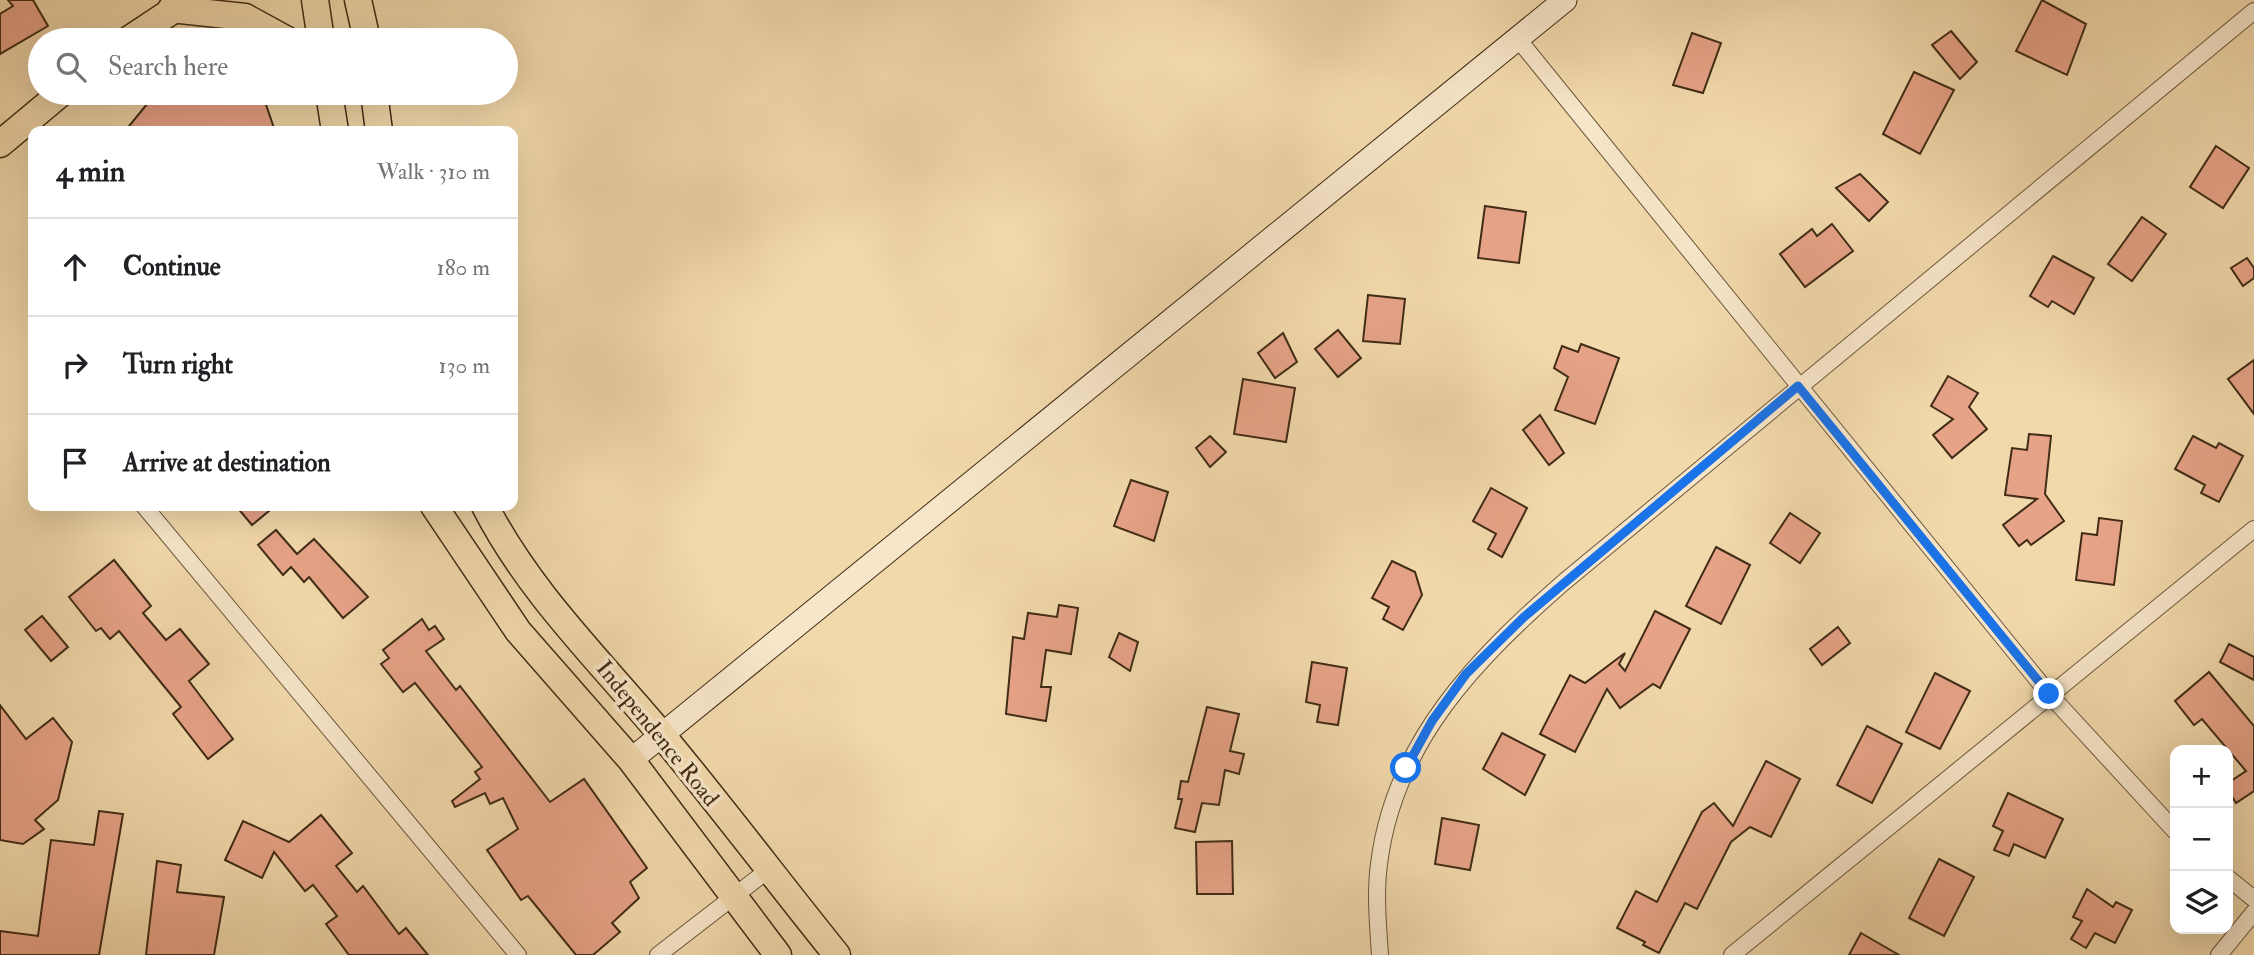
<!DOCTYPE html>
<meta charset="utf-8">
<style>
body{margin:0;font-family:"IM FELL Double Pica",serif;background:#f6f6f6;color:#202124}
.controls{position:absolute;right:21px;bottom:21px;display:grid;overflow:hidden;border-radius:14px;box-shadow:0 7px 28px #0002}
.controls button{width:63px;height:63px;display:grid;place-items:center;padding:0;border:0;border-bottom:2px solid #e0e0e0;background:#fff;color:#202124;font:35px sans-serif}
.stop{position:absolute;width:21px;height:21px;margin:-16px;border:5px solid #1a73e8;border-radius:50%;background:#fff}
.stop.end{background:#1a73e8;border-color:#fff;box-shadow:0 2px 7px #0008}
.list{margin:0;padding:0;list-style:none}
h2{display:flex;justify-content:space-between;align-items:center;height:91px;margin:0;padding:0 28px;font-size:30px}
h2 small{font-size:23px;font-weight:400;color:#757577}
.list li{display:grid;grid-template-columns:46px 1fr auto;gap:21px;align-items:center;box-sizing:border-box;height:98px;padding:0 28px;border-top:2px solid #e0e0e0}
.list b{display:block;font-size:26px;white-space:nowrap}
.list em{font-size:23px;font-style:normal;color:#757577}
.icon{flex:none;width:38px;height:38px;fill:none;stroke:currentColor;stroke-width:2;stroke-linecap:round;stroke-linejoin:round}
.map{position:relative;flex:none;width:2254px;height:955px;overflow:hidden}
.search{position:absolute;background:#fff;box-shadow:0 7px 28px #0002;left:28px;top:28px;width:490px;height:77px;display:flex;align-items:center;gap:18px;box-sizing:border-box;padding:0 24px;border-radius:38px;color:#757577;font-size:26px}
.panel{position:absolute;background:#fff;box-shadow:0 7px 28px #0002;left:28px;top:126px;width:490px;height:385px;border-radius:14px}
.map>svg:first-child{display:block}
.building{fill:#e7a388;stroke:#402c15;stroke-width:2}
.lines{fill:none;stroke-linecap:round;stroke-linejoin:round}
.street-casing{stroke:#6c573b;stroke-width:18}
.secondary-casing{stroke:#402c15;stroke-width:25}
.primary-casing{stroke:#402c15;stroke-width:29}
.street{stroke:#f7e6c9;stroke-width:16}
.secondary{stroke:#f7e6c9;stroke-width:23}
.primary{stroke:#f2d9ac;stroke-width:26}
.route{stroke:#1a73e8;stroke-width:9}
.labels{text-anchor:middle;stroke-width:7;stroke-linejoin:round;paint-order:stroke}
.street-label{font-size:23px;fill:#402c15;stroke:#f7e6c9}
</style>
<div class="map">
<svg width="2254" height="955" viewBox="0 0 2254 955">
<rect width="100%" height="100%" fill="#f2d9ac"/>
<filter id="stains"><feTurbulence type="fractalNoise" baseFrequency=".00286" numOctaves="4"/><feColorMatrix values="0 0 0 0 .2 0 0 0 0 .09 0 0 0 0 .02 0 0 0 .5 -.17"/></filter>
<radialGradient id="worn" r=".72"><stop offset=".6" stop-color="#630" stop-opacity="0"/><stop offset="1" stop-color="#630" stop-opacity=".3"/></radialGradient>
<g class="building">
<path d="M8,0H33L48,26L0,54V14L13,6Z"/>
<path d="M2042,0L2086,24L2067,75L2016,51Z"/>
<path d="M1951,31L1977,62L1960,79L1932,45Z"/>
<path d="M1692,33L1721,43L1703,93L1673,85Z"/>
<path d="M1914,72L1954,90L1920,154L1883,134Z"/>
<path d="M156,93H262L275,131H125Z"/>
<path d="M2216,146L2249,168L2223,208L2190,187Z"/>
<path d="M1860,174L1888,202L1869,221L1836,188Z"/>
<path d="M1485,206L1526,212L1519,263L1478,258Z"/>
<path d="M2142,217L2166,234L2132,281L2108,264Z"/>
<path d="M1832,224L1853,251L1805,287L1780,254L1812,229L1817,236Z"/>
<path d="M2053,256L2094,278L2074,314L2052,301L2048,307L2030,296Z"/>
<path d="M2247,258L2254,268V278L2243,286L2231,268Z"/>
<path d="M1368,295L1405,299L1400,344L1363,341Z"/>
<path d="M1338,330L1361,358L1338,377L1315,349Z"/>
<path d="M1283,333L1297,362L1275,378L1258,353Z"/>
<path d="M1581,344L1619,358L1595,424L1555,410L1568,377L1554,368L1562,346L1578,352Z"/>
<path d="M2254,360V414L2228,379Z"/>
<path d="M1948,376L1978,393L1969,407L1987,429L1952,458L1933,435L1953,419L1931,406Z"/>
<path d="M1243,379L1295,388L1286,442L1234,434Z"/>
<path d="M1540,415L1564,453L1549,465L1523,430Z"/>
<path d="M2029,434L2051,436L2045,494L2064,521L2031,545L2027,540L2019,546L2003,525L2037,499L2005,495L2012,448L2027,450Z"/>
<path d="M1210,436L1226,452L1210,467L1196,448Z"/>
<path d="M2193,436L2216,448L2219,443L2243,456L2219,502L2201,493L2205,485L2175,469Z"/>
<path d="M1131,480L1168,492L1154,541L1114,526Z"/>
<path d="M1491,488L1527,508L1502,557L1488,549L1496,534L1473,521Z"/>
<path d="M236,506H275L252,525Z"/>
<path d="M1790,513L1820,533L1800,563L1770,543Z"/>
<path d="M2099,518L2122,521L2114,585L2076,580L2082,533L2097,535Z"/>
<path d="M276,530L297,554L314,539L368,597L343,618L309,577L304,582L291,567L283,575L258,545Z"/>
<path d="M1716,547L1750,565L1721,624L1686,606Z"/>
<path d="M114,560L151,606L143,613L166,640L180,629L209,664L189,681L233,739L208,759L173,714L181,707L119,631L110,639L101,628L96,631L69,597Z"/>
<path d="M1392,561L1415,572L1422,595L1403,630L1383,619L1389,607L1372,598Z"/>
<path d="M1059,605L1078,608L1071,654L1046,650L1041,687H1051L1046,721L1006,714L1013,637L1024,639L1028,613L1057,617Z"/>
<path d="M1655,611L1690,629L1660,688L1653,684L1620,708L1607,689L1575,752L1540,734L1570,675L1585,683L1625,653L1619,664L1625,671Z"/>
<path d="M42,616L68,647L51,661L25,630Z"/>
<path d="M422,619L429,630L435,626L444,639L426,651L456,690L460,686L550,802L584,779L647,868L630,882L639,898L612,923L620,932L593,955H576L528,896L521,900L487,850L518,829L503,798L490,804L485,793L455,807L452,801L480,779L475,772L482,767L415,683L403,692L381,664L389,658L383,650Z"/>
<path d="M1838,627L1850,643L1822,665L1810,649Z"/>
<path d="M1119,633L1138,642L1130,671L1109,657Z"/>
<path d="M2229,644L2254,657V680L2220,662Z"/>
<path d="M1312,662L1347,668L1338,725L1317,722L1320,705L1306,702Z"/>
<path d="M2209,672L2254,726V791L2236,803L2228,790V783L2246,771L2202,719L2194,725L2175,701Z"/>
<path d="M1935,673L1970,691L1940,749L1906,732Z"/>
<path d="M0,705L26,739L53,718L72,742L58,800L35,820L44,829L23,844L0,840Z"/>
<path d="M1207,707L1239,714L1230,751L1244,754L1239,774L1225,770L1219,805L1202,803L1195,832L1175,828L1182,799H1178L1181,781L1188,782Z"/>
<path d="M1867,726L1902,744L1872,803L1837,785Z"/>
<path d="M1502,733L1545,755L1525,795L1483,769Z"/>
<path d="M1766,761L1800,779L1771,837L1750,827L1731,842L1697,909L1685,903L1659,953L1643,945L1645,942L1617,928L1636,891L1657,902L1702,812L1714,803L1733,826Z"/>
<path d="M2008,793L2063,819L2045,858L2014,844L2009,856L1994,850L2003,831L1993,826Z"/>
<path d="M99,811L123,814L99,955H0V931L38,936L51,840L94,845Z"/>
<path d="M321,815L352,853L336,866L357,892L363,886L399,934L406,928L428,955H349L326,924L337,916L313,885L305,891L274,852L262,878L225,860L243,821L289,842Z"/>
<path d="M1442,818L1479,825L1470,870L1435,864Z"/>
<path d="M1232,841L1233,894H1197L1196,842Z"/>
<path d="M1939,859L1974,877L1944,936L1909,918Z"/>
<path d="M157,861L181,865L177,892L224,897L214,955H146Z"/>
<path d="M2087,889L2113,907L2116,902L2132,910L2115,943L2095,933L2086,948L2071,939L2082,921L2073,917Z"/>
<path d="M1861,933L1899,955H1849Z"/>
</g>
<g class="lines">
<g class="street-casing">
<g id="street">
<path d="M1518,39L2049,694L2175,831"/>
<path d="M144,506L518,955"/>
<path d="M2228,878L2254,899"/>
<path d="M658,955L768,870"/>
<path d="M1380,955C1378,925 1375,894 1379,864C1394,742 1476,659 1564,582L2254,11"/>
<path d="M1732,955L2254,529"/>
<path d="M2219,955L2254,912"/>
</g>
</g>
<g class="secondary-casing">
<path id="secondary" d="M631,760L1565,0"/>
</g>
<g class="primary-casing">
<g id="primary">
<path d="M315,0L321,40"/>
<path d="M358,0L367,40"/>
<path d="M171,9L245,17L287,40"/>
<path d="M128,40L184,3"/>
<path d="M329,93L335,131"/>
<path d="M374,93L379,131"/>
<path d="M0,144L61,93"/>
<path d="M434,506L518,631L631,760L778,955"/>
<path d="M485,506C528,591 600,661 661,734C721,806 778,882 837,955"/>
</g>
</g>
<use href="#street" class="street"/>
<use href="#secondary" class="secondary"/>
<use href="#primary" class="primary"/>
</g>
<g class="lines">
<path class="route" d="M1406,768L1432,721L1466,674L1524,617L1798,386L2049,694"/>
</g>
<g class="labels">
<g class="street-label">
<text transform="translate(658 733) rotate(51)" y="8">Independence Road</text>
</g>
</g>
<rect width="100%" height="100%" filter="url(#stains)"/>
<rect width="100%" height="100%" fill="url(#worn)"/>
</svg>
<div class="controls">
<button>+</button>
<button>−</button>
<button><svg class="icon" aria-label="layers" viewBox="0 0 24 24"><path d="M12 4l9 5-9 5-9-5zM3 14l9 5 9-5"/></svg></button>
</div>
<div class="stop" style="left:1406px;top:768px"></div>
<div class="stop end" style="left:2049px;top:694px"></div>
<div class="search"><svg class="icon" aria-label="search" viewBox="0 0 24 24"><circle cx="10" cy="10" r="6"/><path d="M15 15l6 6"/></svg>Search here</div>
<section class="panel">
<h2>4 min<small>Walk · 310 m</small></h2>
<ul class="list">
<li><svg class="icon" aria-label="ahead" viewBox="0 0 24 24"><path d="M12 20V5M6 11l6-6 6 6"/></svg><div><b>Continue</b></div><em>180 m</em></li>
<li><svg class="icon" aria-label="right" viewBox="0 0 24 24"><path d="M7 20v-9h11M14 6l5 5-5 5"/></svg><div><b>Turn right</b></div><em>130 m</em></li>
<li><svg class="icon" aria-label="arrive" viewBox="0 0 24 24"><path d="M6 21V4h12l-3 4 3 4H6"/></svg><div><b>Arrive at destination</b></div></li>
</ul>
</section>
</div>
